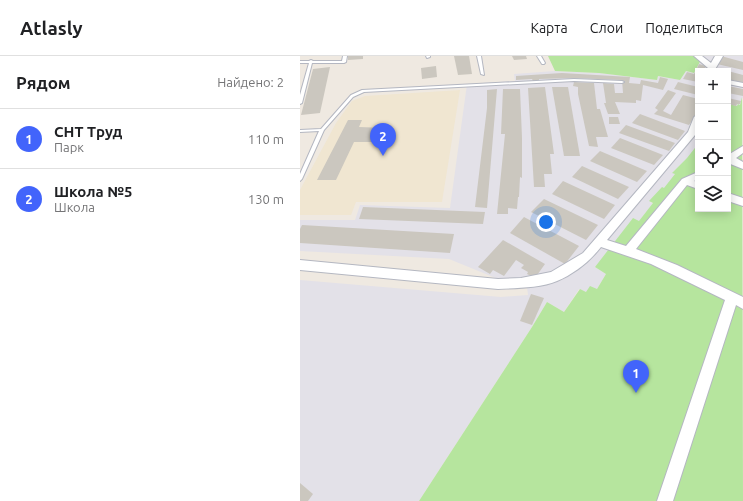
<!DOCTYPE html>
<html lang="ru">
<meta charset="utf-8">
<style>
body{margin:0;font-family:Ubuntu,sans-serif;background:#f6f6f6;color:#202124}
.controls{position:absolute;right:12px;top:12px;display:grid;overflow:hidden;border-radius:0px;box-shadow:0 2px 10px #0003}
.controls button{width:36px;height:36px;display:grid;place-items:center;padding:0;border:0;border-bottom:1px solid #e0e0e0;background:#fff;color:#202124;font:20px sans-serif}
.you{position:absolute;left:246px;top:166px;width:14px;height:14px;margin:-10px;border:3px solid #fff;border-radius:50%;background:#1a73e8;box-shadow:0 0 0 6px #1a73e833}
.badge{display:grid;place-items:center;width:26px;height:26px;border-radius:50%;background:#4264fb;color:#fff;font-size:13px;font-weight:700}
.pin{position:absolute;translate:-50% -33px;filter:drop-shadow(0 1px 2px #0008)}
.pin::after{content:'';position:absolute;top:21px;width:14px;height:12px;background:inherit;clip-path:polygon(0 0,100% 0,50% 100%)}
.list{margin:0;padding:0;list-style:none}
h2{display:flex;justify-content:space-between;align-items:center;height:52px;margin:0;padding:0 16px;font-size:17px}
h2 small{font-size:13px;font-weight:400;color:#757577}
.list li{display:grid;grid-template-columns:26px 1fr auto;gap:12px;align-items:center;box-sizing:border-box;height:60px;padding:0 16px;border-top:1px solid #e0e0e0}
.list b{display:block;font-size:15px;white-space:nowrap}
.list p{margin:0;font-size:13px;white-space:nowrap;color:#757577}
.list em{font-size:13px;font-style:normal;color:#757577}
.icon{flex:none;width:22px;height:22px;fill:none;stroke:currentColor;stroke-width:2;stroke-linecap:round;stroke-linejoin:round}
.map{position:relative;flex:none;width:443px;height:445px;overflow:hidden}
header{display:flex;align-items:center;gap:24px;box-sizing:border-box;height:56px;padding:0 20px;background:#fff;border-bottom:1px solid #e0e0e0}
header strong{font-size:19px}
nav{display:flex;gap:22px;margin-inline-start:auto;font-size:14px}
main{display:flex}
aside{flex:1;background:#fff}
.map>svg:first-child{display:block}
.industrial{fill:#e3e1e8}
.education{fill:#f0e6d1}
.green{fill:#b6e59e}
.building{fill:#cbc7bf}
.lines{fill:none;stroke-linecap:round;stroke-linejoin:round}
.service-casing{stroke:#b4b7c1;stroke-width:2}
.minor-casing{stroke:#b4b7c1;stroke-width:2}
.service{fill:#fff;fill-rule:evenodd}
.minor{fill:#fff;fill-rule:evenodd}
</style>
<header>
<strong>Atlasly</strong>
<nav><a>Карта</a><a>Слои</a><a>Поделиться</a></nav>
</header>
<main>
<aside>
<h2>Рядом<small>Найдено: 2</small></h2>
<ul class="list">
<li><span class="badge">1</span><div><b>СНТ Труд</b><p>Парк</p></div><em>110 m</em></li>
<li><span class="badge">2</span><div><b>Школа №5</b><p>Школа</p></div><em>130 m</em></li>
</ul>
</aside>
<div class="map">
<svg width="443" height="445" viewBox="0 0 443 445">
<rect width="100%" height="100%" fill="#efe9e1"/>
<path class="industrial" d="M403,0H443V41L440,49L437,50L429,48L428,50V15H398V95L373,116L381,121L350,146L357,150L295,211L306,218L297,233L286,236L279,233L264,256L247,246L232,271L119,445H0V224L201,241L228,239L227,231L198,223L149,203L0,195V164H55L60,149L150,152L167,28L215,25L214,18L255,15L299,17L357,24L358,20L380,24L386,15L394,17Z"/>
<path class="education" d="M160,34L142,146H56L51,159H0V134L36,67L52,45L65,40Z"/>
<g class="green">
<path d="M248,0H403L394,17L386,15L380,24L358,20L357,24L299,17L255,15Z"/>
<path d="M442,41L443,445H119L232,271L247,246L264,256L280,233L286,236L290,230L297,233L306,218L295,211L333,162L339,165L353,147L349,145L362,131L364,132L375,118L372,117L387,102L398,88V153H428V50L429,48L437,50L438,48L440,49Z"/>
</g>
<g class="building">
<path d="M48,0H63V3L48,4Z"/>
<path d="M154,0H169L172,18L158,19Z"/>
<path d="M212,0H226L227,3L214,4Z"/>
<path d="M421,0L443,6V14L417,8Z"/>
<path d="M399,8L406,10L404,15H398V26L383,23L387,16L394,18Z"/>
<path d="M136,10L137,21L122,23L121,12Z"/>
<path d="M30,11L20,57L1,59L13,13Z"/>
<path d="M428,15L443,19V27L428,23Z"/>
<path d="M262,17L330,21L329,27L340,28L341,24L358,27L360,21L368,23L363,34L343,29L341,45L336,44V47L315,46L320,58H308L304,47H306L303,27L314,28L315,37H323L322,24L273,22L239,23V25H233L232,23L216,24V20Z"/>
<path d="M274,26L294,27L297,53H300L308,81H296L298,91L289,90L278,38V31L273,30Z"/>
<path d="M378,26L398,31V39L374,33Z"/>
<path d="M428,30L443,33V40L428,37Z"/>
<path d="M245,31L254,98H250L252,118H244L245,131H234L228,32Z"/>
<path d="M252,31H268L280,100H264Z"/>
<path d="M197,33L187,152L175,151L187,52V34Z"/>
<path d="M203,33H220L222,82V122L220,121L219,141H218L217,153L208,152V158H197L205,78H201Z"/>
<path d="M368,34L376,37L363,55L371,59L383,39L398,43V49L394,62L389,69L354,58L358,54L355,52Z"/>
<path d="M428,42L441,45L440,48H437L436,50L428,48Z"/>
<path d="M340,58L385,75L378,84L332,67Z"/>
<path d="M309,61H318L320,68H309Z"/>
<path d="M48,64H62L59,71L86,72L80,86H54L36,124H17Z"/>
<path d="M326,69L375,87L369,95L319,77Z"/>
<path d="M320,82L363,99L354,109L311,92Z"/>
<path d="M300,95L347,115L337,126L290,105Z"/>
<path d="M282,110L329,131L318,143L272,121Z"/>
<path d="M263,125L315,149L304,163L252,138Z"/>
<path d="M244,143L298,169L286,184L231,156Z"/>
<path d="M63,151L185,156L183,168L59,163Z"/>
<path d="M224,161L279,190L265,208L210,177Z"/>
<path d="M2,169L154,178L150,197L0,187V173Z"/>
<path d="M203,184L245,208L235,222L227,218L228,216L221,212L224,209L216,204L204,220L193,214L190,218L178,211Z"/>
<path d="M231,238L244,242L232,269L220,265Z"/>
<path d="M0,427L13,438L8,445H0Z"/>
</g>
<g class="lines">
<g class="service-casing">
<g id="service">
<path d="M43,0H47L46,6L44,7H12L2,47L0,48V39L9,7H0V5H9L11,4L13,5H42Z"/>
<path d="M126,0H130V1L127,2Z"/>
<path d="M177,0H181L184,19L181,18Z"/>
<path d="M237,0H241L245,7L244,8H242Z"/>
<path d="M274,23L322,25L324,26L322,27L274,25L64,36L53,41L24,74L2,123L0,125V118L19,75L0,76V74L21,73L51,39L62,34Z"/>
</g>
</g>
<g class="minor-casing">
<g id="minor">
<path d="M394,0H402L411,7L415,0H423L414,15H406L408,12Z"/>
<path d="M428,24L443,27V31L428,28Z"/>
<path d="M398,58V73L395,79L307,184L326,190L382,123L398,116V123L394,125L398,126V133L387,129L336,193L377,209L443,241V253L436,249L373,445H357L425,244L351,208L301,191C290,205 274,218 257,225C241,232 216,232 198,233L0,214V204L198,223L221,222L251,216L283,197L388,76L394,61Z"/>
<path d="M443,90V97L436,102L443,106V113L428,107V99Z"/>
<path d="M428,137L443,142V150L428,145Z"/>
</g>
</g>
<use href="#service" class="service"/>
<use href="#minor" class="minor"/>
</g>
</svg>
<div class="controls">
<button>+</button>
<button>−</button>
<button><svg class="icon" aria-label="locate" viewBox="0 0 24 24"><circle cx="12" cy="12" r="6"/><path d="M12 2v4M12 18v4M2 12h4M18 12h4"/></svg></button>
<button><svg class="icon" aria-label="layers" viewBox="0 0 24 24"><path d="M12 4l9 5-9 5-9-5zM3 14l9 5 9-5"/></svg></button>
</div>
<div class="you"></div>
<div class="pin badge" style="left:336px;top:337px">1</div>
<div class="pin badge" style="left:83px;top:100px">2</div>
</div>
</main>
